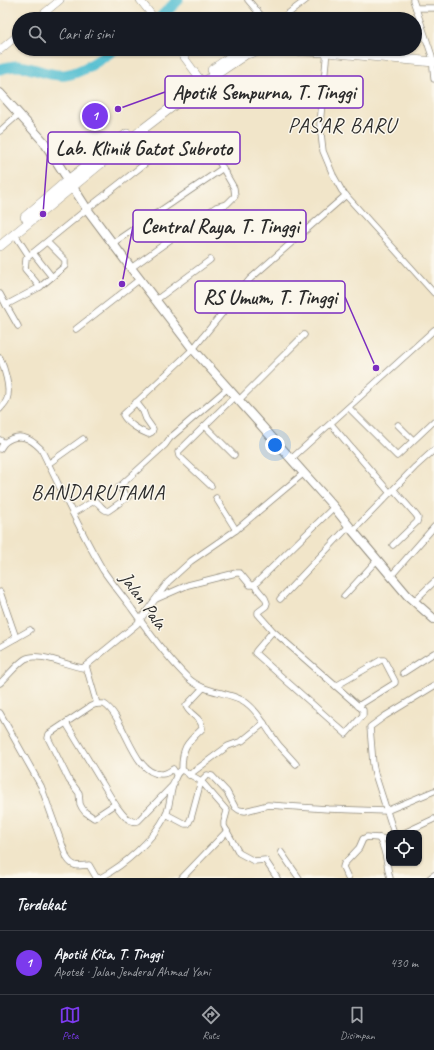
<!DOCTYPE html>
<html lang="id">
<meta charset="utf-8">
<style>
body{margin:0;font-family:Caveat,sans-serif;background:#20242c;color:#f1f3f6}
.controls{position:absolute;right:12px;bottom:12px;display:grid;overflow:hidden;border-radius:8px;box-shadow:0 1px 3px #0004}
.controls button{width:36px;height:36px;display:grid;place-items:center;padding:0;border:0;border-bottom:1px solid #363941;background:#171b24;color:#f1f3f6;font:20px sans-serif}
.you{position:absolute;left:275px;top:445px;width:14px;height:14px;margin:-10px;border:3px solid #fff;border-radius:50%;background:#1a73e8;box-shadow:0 0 0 6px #1a73e833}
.badge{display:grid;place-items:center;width:26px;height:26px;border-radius:50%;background:#7c3aed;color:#fff;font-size:13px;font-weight:700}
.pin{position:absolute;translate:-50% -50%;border:2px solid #fff;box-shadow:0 1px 4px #0006}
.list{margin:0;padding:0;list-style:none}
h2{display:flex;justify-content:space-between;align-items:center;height:52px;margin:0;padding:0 16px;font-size:17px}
h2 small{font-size:13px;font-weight:400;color:#9ea1a6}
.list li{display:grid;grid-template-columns:26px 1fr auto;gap:12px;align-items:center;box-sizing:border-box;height:64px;padding:0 16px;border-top:1px solid #363941}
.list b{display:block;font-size:15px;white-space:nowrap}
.list p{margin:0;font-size:13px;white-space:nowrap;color:#9ea1a6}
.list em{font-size:13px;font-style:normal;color:#9ea1a6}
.icon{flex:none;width:22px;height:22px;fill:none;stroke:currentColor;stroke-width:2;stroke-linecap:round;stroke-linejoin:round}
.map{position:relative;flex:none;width:434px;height:878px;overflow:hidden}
.search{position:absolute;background:#171b24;box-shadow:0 1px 3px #0004;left:12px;right:12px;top:12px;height:44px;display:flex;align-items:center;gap:10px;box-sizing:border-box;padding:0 14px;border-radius:22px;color:#9ea1a6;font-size:15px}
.sheet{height:116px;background:#171b24}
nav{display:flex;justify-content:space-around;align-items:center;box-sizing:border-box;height:56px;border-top:1px solid #363941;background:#171b24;font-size:11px;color:#9ea1a6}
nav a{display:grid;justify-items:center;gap:2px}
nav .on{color:#7c3aed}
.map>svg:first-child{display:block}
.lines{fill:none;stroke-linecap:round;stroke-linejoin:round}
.river{stroke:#55bfd1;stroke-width:11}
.minor-casing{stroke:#8e887a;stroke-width:7}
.tertiary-casing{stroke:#8e887a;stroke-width:8}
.secondary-casing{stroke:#8e887a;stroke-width:10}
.primary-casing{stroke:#8e887a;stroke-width:10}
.minor{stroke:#fff;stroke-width:5.5}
.tertiary{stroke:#fff;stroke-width:7}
.secondary{stroke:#fff;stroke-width:8}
.primary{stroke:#fff;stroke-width:9}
.labels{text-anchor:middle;stroke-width:3;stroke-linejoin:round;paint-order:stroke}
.street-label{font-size:19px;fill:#2b2b2b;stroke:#fbf7ec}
.quarter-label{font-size:21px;letter-spacing:1px;fill:#2b2b2b;stroke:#fbf7ec}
.leader{fill:none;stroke:#7b2cbf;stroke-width:1.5}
.callout-dot{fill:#7b2cbf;stroke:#fbf7ec;stroke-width:1.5}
.callout{fill:#fbf7ec;stroke:#7b2cbf;stroke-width:1.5}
.callout-label{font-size:20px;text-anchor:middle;font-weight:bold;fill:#2b2b2b}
</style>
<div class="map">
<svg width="434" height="878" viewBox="0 0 434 878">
<rect width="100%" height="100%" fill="#fbf7ec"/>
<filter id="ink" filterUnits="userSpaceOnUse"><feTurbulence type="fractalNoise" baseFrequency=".025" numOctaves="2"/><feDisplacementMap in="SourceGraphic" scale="8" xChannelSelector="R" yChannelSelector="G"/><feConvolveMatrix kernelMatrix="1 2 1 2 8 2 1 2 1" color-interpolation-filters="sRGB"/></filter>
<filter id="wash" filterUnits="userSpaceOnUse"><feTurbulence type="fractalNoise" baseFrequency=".012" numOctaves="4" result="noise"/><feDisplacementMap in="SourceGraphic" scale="16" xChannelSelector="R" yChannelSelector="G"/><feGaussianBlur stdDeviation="0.9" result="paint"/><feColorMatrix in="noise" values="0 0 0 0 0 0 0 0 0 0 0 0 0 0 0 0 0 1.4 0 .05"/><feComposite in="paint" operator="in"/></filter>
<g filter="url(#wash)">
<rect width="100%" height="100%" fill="#f1e5c9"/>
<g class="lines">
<g class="river">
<path d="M159,19L178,0"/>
<path d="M0,69C5,68 11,66 16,66C32,66 48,77 65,75C83,73 100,59 115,49"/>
</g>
</g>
</g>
<g filter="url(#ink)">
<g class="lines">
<g class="minor-casing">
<g id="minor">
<path d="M248,0L264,19"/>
<path d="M413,0L432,56L434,79"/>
<path d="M416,8H434"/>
<path d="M281,19L306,0"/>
<path d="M327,50L320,124L323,151L333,175L342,191L434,293"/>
<path d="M143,129L160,152"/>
<path d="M0,131L19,114"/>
<path d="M14,233L29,256L87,209L160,152L191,137H194L214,153L234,188L235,196L227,204L216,207L131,268"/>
<path d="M113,243L223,168"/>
<path d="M33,253L52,277"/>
<path d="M29,256L26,259L25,269L40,287L65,266V260L47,242"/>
<path d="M0,294L6,305L40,287"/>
<path d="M156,300L210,260"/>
<path d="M6,305L18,326"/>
<path d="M76,329L140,279"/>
<path d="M0,358C4,367 11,389 7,399C6,403 2,406 0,409"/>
<path d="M239,400L304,335"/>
<path d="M136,402L143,411L146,419L153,429L152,432L148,434C140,431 127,423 123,415L125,413L193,349L250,279L346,195"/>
<path d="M349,408L397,456L434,421"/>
<path d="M331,424L390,493"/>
<path d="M398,425L413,440"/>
<path d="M205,426L234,455"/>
<path d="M0,440L4,443C18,432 29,437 41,449C61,489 80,531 103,570C111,582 121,594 130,606C148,631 165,655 187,677C202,692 223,691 242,700C258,709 267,730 278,744C284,751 290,757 296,764"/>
<path d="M0,449L4,443"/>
<path d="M291,459L434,330"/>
<path d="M48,464L83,439"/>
<path d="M211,486L179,456L178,452L235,396"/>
<path d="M216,498L236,530"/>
<path d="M73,513L94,501C101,503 101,510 108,511L128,497L119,487L165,445L170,438L228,388"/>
<path d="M353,531L415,467L434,450"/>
<path d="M393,545L417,522L418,518L416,515L394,490"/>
<path d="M391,576L434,527"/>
<path d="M254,585L334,507"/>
<path d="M0,592L16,638"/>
<path d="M344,596L377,560"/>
<path d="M156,599L188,585L236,573H240L250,585H254L265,598L267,603L266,606L258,612V614L273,631L363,710V715L346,734L255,653L256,651L273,631"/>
<path d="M280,599L349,526"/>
<path d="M414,601L434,582"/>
<path d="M0,647L30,630"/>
<path d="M86,666L97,704"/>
<path d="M403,673L434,653"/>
<path d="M0,683C8,676 16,665 25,659C38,651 68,666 83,668L137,624L168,582L191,561L236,530L304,473"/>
<path d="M336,686L381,660H384L395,681V683L358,706"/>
<path d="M0,713L41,786L67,858C73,868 79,866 89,865L96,877L100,878C125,865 153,840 166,815C171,804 171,774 182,770L201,781L207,775L212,776L227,792L235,807L239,810L245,811L268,805L328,809L386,811L434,791"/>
<path d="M66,723L115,804C121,812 128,824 138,821L174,784"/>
<path d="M182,770C182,747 186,744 202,729C203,718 189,715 186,706L203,688"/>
<path d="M189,775L228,746L242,741L264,723"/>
<path d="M115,804L94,818L85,812L82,808L80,804L79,793L69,780L48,738L49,734L91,706L97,704H104C125,716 133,776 162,774C166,774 170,771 173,769L176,774"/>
<path d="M166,814L185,824H188L191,818L201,781L227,811L224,822V826L239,853L254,861L265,860L277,878"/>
<path d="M394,833L375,774L373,764L370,727L385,716L434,686"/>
<path d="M404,833L434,819"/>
<path d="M379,838C387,851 386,864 390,878"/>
<path d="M281,852L299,878"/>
<path d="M182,878L227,831"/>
<path d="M348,878L343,867L344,864L359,848L363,839L367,837L389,839"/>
<path d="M430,878L434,875"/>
</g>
</g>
<g class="tertiary-casing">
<g id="tertiary">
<path d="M140,0L155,19"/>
<path d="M37,19L60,0"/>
<path d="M178,49L203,83"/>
<path d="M0,50L19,34"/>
</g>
</g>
<g class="secondary-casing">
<path id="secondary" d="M0,93L44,142L87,209L131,268L193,349L334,507L353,531L407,595L434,619"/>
</g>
<g class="primary-casing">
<g id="primary">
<path d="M212,70L242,49"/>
<path d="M25,217L68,180L127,134"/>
<path d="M0,246L143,129L203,83L246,54L263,50H280L327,52L434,62"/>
</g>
</g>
<use href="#minor" class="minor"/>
<use href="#tertiary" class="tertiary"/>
<use href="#secondary" class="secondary"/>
<use href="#primary" class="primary"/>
</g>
</g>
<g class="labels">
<g class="street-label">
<text transform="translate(144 600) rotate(54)" y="7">Jalan Pala</text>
</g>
<g class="quarter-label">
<text x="342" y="132">PASAR BARU</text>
<text x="98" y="499">BANDARUTAMA</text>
</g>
</g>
<path class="leader" d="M118 109L165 92M43 214L48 148M122 284L133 226M376 368L345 297"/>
<g class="callout-dot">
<circle cx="118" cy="109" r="4"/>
<circle cx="43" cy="214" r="4"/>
<circle cx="122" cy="284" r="4"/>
<circle cx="376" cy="368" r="4"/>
</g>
<g class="callout">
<rect x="165" y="76" width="198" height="32" rx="4"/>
<rect x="48" y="132" width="192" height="32" rx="4"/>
<rect x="133" y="210" width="173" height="32" rx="4"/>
<rect x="195" y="281" width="150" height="32" rx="4"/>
</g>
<g class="callout-label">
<text x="264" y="99">Apotik Sempurna, T. Tinggi</text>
<text x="144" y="155">Lab. Klinik Gatot Subroto</text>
<text x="220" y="233">Central Raya, T. Tinggi</text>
<text x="270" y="304">RS Umum, T. Tinggi</text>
</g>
</svg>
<div class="controls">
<button><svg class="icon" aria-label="locate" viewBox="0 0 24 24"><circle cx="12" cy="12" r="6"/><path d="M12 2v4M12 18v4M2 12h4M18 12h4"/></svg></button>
</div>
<div class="you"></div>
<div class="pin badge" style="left:95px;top:116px">1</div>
<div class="search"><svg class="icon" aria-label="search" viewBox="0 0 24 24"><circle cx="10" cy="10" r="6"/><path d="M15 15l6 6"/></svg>Cari di sini</div>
</div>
<section class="sheet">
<h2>Terdekat<small></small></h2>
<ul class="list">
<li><span class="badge">1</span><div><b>Apotik Kita, T. Tinggi</b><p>Apotek · Jalan Jenderal Ahmad Yani</p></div><em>430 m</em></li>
</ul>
</section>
<nav>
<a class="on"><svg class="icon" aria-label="map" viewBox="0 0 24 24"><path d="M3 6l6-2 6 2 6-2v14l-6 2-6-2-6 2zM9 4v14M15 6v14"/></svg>Peta</a>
<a><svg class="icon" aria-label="directions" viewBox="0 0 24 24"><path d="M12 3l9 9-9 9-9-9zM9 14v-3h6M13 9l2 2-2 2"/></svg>Rute</a>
<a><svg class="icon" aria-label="saved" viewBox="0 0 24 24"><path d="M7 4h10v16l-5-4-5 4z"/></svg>Disimpan</a>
</nav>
